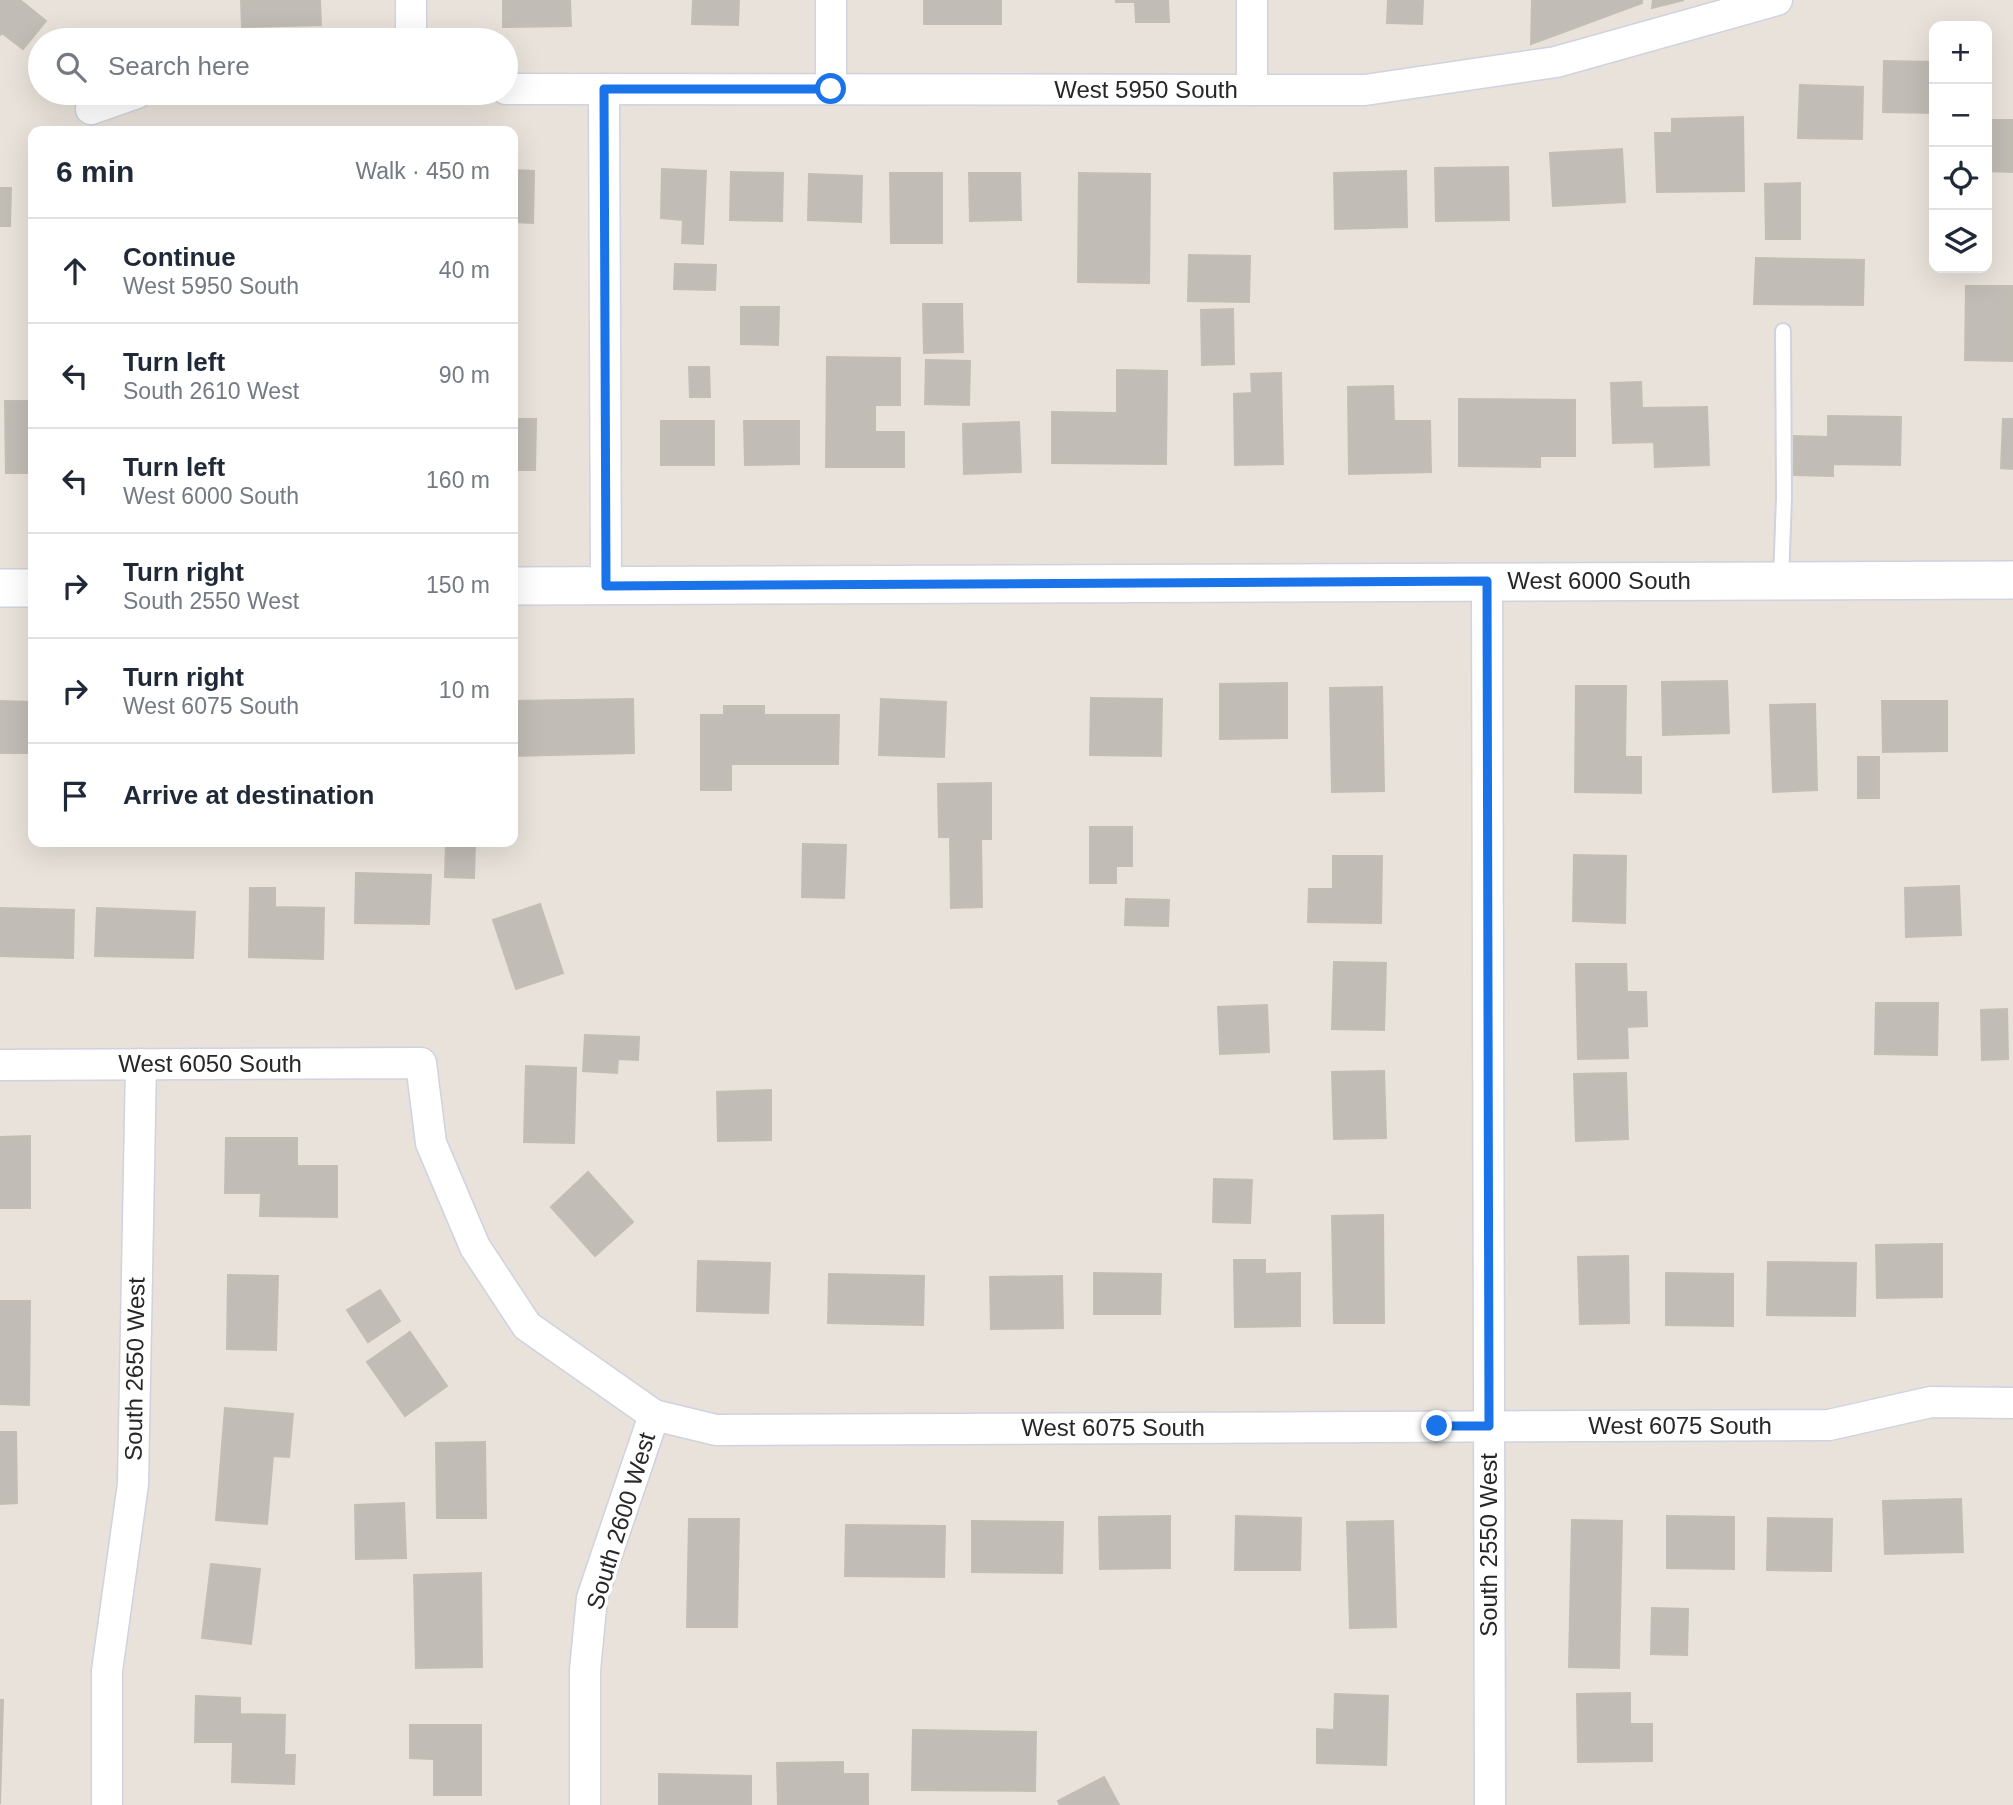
<!DOCTYPE html>
<meta charset="utf-8">
<style>
body{margin:0;font-family:Arial,sans-serif;background:#f6f6f7;color:#1f2937}
.controls{position:absolute;right:21px;top:21px;display:grid;overflow:hidden;border-radius:14px;box-shadow:0 7px 28px #0002}
.controls button{width:63px;height:63px;display:grid;place-items:center;padding:0;border:0;border-bottom:2px solid #e0e1e3;background:#fff;color:#1f2937;font:35px sans-serif}
.stop{position:absolute;width:21px;height:21px;margin:-16px;border:5px solid #1a73e8;border-radius:50%;background:#fff}
.stop.end{background:#1a73e8;border-color:#fff;box-shadow:0 2px 7px #0008}
.list{margin:0;padding:0;list-style:none}
h2{display:flex;justify-content:space-between;align-items:center;height:91px;margin:0;padding:0 28px;font-size:30px}
h2 small{font-size:23px;font-weight:400;color:#747a83}
.list li{display:grid;grid-template-columns:46px 1fr auto;gap:21px;align-items:center;box-sizing:border-box;height:105px;padding:0 28px;border-top:2px solid #e0e1e3}
.list b{display:block;font-size:26px;white-space:nowrap}
.list p{margin:0;font-size:23px;white-space:nowrap;color:#747a83}
.list em{font-size:23px;font-style:normal;color:#747a83}
.icon{flex:none;width:38px;height:38px;fill:none;stroke:currentColor;stroke-width:2;stroke-linecap:round;stroke-linejoin:round}
.map{position:relative;flex:none;width:2013px;height:1805px;overflow:hidden}
.search{position:absolute;background:#fff;box-shadow:0 7px 28px #0002;left:28px;top:28px;width:490px;height:77px;display:flex;align-items:center;gap:18px;box-sizing:border-box;padding:0 24px;border-radius:38px;color:#747a83;font-size:26px}
.panel{position:absolute;background:#fff;box-shadow:0 7px 28px #0002;left:28px;top:126px;width:490px;height:721px;border-radius:14px}
.map>svg:first-child{display:block}
.building{fill:#c1bcb5;stroke:#c3beb4;stroke-width:2}
.lines{fill:none;stroke-linecap:round;stroke-linejoin:round}
.service-casing{stroke:#cfd2df;stroke-width:18}
.minor-casing{stroke:#cfd2df;stroke-width:33}
.tertiary-casing{stroke:#cfd2df;stroke-width:40}
.service{stroke:#fff;stroke-width:14}
.minor{stroke:#fff;stroke-width:30}
.tertiary{stroke:#fff;stroke-width:37}
.route{stroke:#1a73e8;stroke-width:9}
.labels{text-anchor:middle;stroke-width:7;stroke-linejoin:round;paint-order:stroke}
.street-label{font-size:24px;fill:#272727;stroke:#fff}
</style>
<div class="map">
<svg width="2013" height="1805" viewBox="0 0 2013 1805">
<rect width="100%" height="100%" fill="#e8e2da"/>
<g class="building">
<path d="M0,0H20L46,21L23,49L2,33L0,35Z"/>
<path d="M241,0H320L321,25L242,27Z"/>
<path d="M503,0H570L571,26L503,27Z"/>
<path d="M693,0H739L738,25L692,24Z"/>
<rect x="924" y="0" width="77" height="24"/>
<path d="M1116,0H1168L1169,22H1136L1135,2H1116Z"/>
<path d="M1388,0H1423L1422,24L1387,23Z"/>
<path d="M1532,0H1642V3L1531,44Z"/>
<path d="M1653,0H1684L1652,8Z"/>
<path d="M1884,61L1934,62V113L1883,112Z"/>
<path d="M1800,85L1863,87L1862,139L1798,138Z"/>
<path d="M1743,117L1744,191L1657,192L1655,133H1672V119Z"/>
<path d="M1987,120H2013V172L1987,171Z"/>
<path d="M1622,149L1625,202L1553,206L1550,153Z"/>
<path d="M1508,167L1509,220L1436,221L1435,168Z"/>
<path d="M662,169L706,171L703,244L682,243L683,220L661,218Z"/>
<path d="M513,170L534,171L533,223L513,222Z"/>
<path d="M1406,171L1407,227L1335,229L1334,173Z"/>
<path d="M731,172L783,173L782,221L730,220Z"/>
<path d="M890,173H942V243H891Z"/>
<path d="M969,173H1020L1021,220L970,221Z"/>
<path d="M1079,173L1150,174L1149,283L1078,282Z"/>
<path d="M809,174L862,176L861,222L808,220Z"/>
<path d="M1800,183V239H1766L1765,184Z"/>
<path d="M0,188H11L10,226H0Z"/>
<path d="M1189,255L1250,256L1249,302L1188,301Z"/>
<path d="M1756,258L1864,260L1863,305L1754,304Z"/>
<path d="M675,264L716,265L715,290L674,289Z"/>
<path d="M1966,286H2013V361L1965,360Z"/>
<path d="M923,304H962L963,352L924,353Z"/>
<path d="M741,307H779L778,345L741,344Z"/>
<path d="M1233,309L1234,364L1202,365L1201,310Z"/>
<path d="M827,357L900,358V405H875V432H904V467H826Z"/>
<path d="M926,360L970,361L969,405L925,404Z"/>
<path d="M689,367H709L710,397H690Z"/>
<path d="M1117,370L1167,371L1166,464L1052,463V412L1117,413Z"/>
<path d="M1281,373L1283,464L1235,465L1234,394L1252,393L1251,374Z"/>
<path d="M1641,382L1642,408L1707,407L1709,465L1655,467L1654,442L1613,443L1611,383Z"/>
<path d="M1393,386L1394,421H1430L1431,472L1349,474L1348,387Z"/>
<path d="M1459,399L1575,400V456H1540V467L1459,466Z"/>
<path d="M5,401H33V473H6Z"/>
<path d="M1828,416L1901,417L1900,465L1833,464V476L1794,475V436L1828,437Z"/>
<path d="M513,419H536L535,470H513Z"/>
<path d="M2003,419H2013V469L2001,468Z"/>
<rect x="661" y="421" width="53" height="44"/>
<path d="M744,421H799V464L745,465Z"/>
<path d="M1019,422L1021,472L964,474L963,424Z"/>
<path d="M1727,681L1729,733L1663,735L1662,682Z"/>
<path d="M1287,683V738L1220,739V684Z"/>
<path d="M1576,686H1626L1625,757H1641V793L1575,792Z"/>
<path d="M1382,687L1384,791L1332,792L1330,688Z"/>
<path d="M1091,698L1162,699L1161,756L1090,755Z"/>
<path d="M633,699L634,753L513,756V701Z"/>
<path d="M881,699L946,702L944,757L879,755Z"/>
<path d="M0,701L33,702V753H0Z"/>
<path d="M1882,701H1947V751L1883,752Z"/>
<path d="M1815,704L1817,790L1773,792L1770,705Z"/>
<path d="M724,706H764V715H839L838,764H731V790H701V715H724Z"/>
<rect x="1858" y="757" width="21" height="41"/>
<path d="M991,783V839H981L982,907L951,908L950,837H939L938,784Z"/>
<path d="M1090,827H1132V866H1116V883H1090Z"/>
<path d="M446,842H475L474,878L445,877Z"/>
<path d="M803,844L846,845L844,898L802,897Z"/>
<path d="M1574,855L1626,856L1625,923L1573,921Z"/>
<path d="M1333,856H1382L1381,923L1308,922L1309,889H1333Z"/>
<path d="M356,873L431,875L429,924L355,923Z"/>
<path d="M1959,886L1961,935L1906,937L1905,888Z"/>
<path d="M250,888H275V907L324,908L323,959L249,957Z"/>
<path d="M1126,899L1169,900L1168,926L1125,925Z"/>
<path d="M540,904L563,973L516,989L493,920Z"/>
<path d="M1,908L74,910L73,958L0,956Z"/>
<path d="M97,908L195,912L193,958L95,956Z"/>
<path d="M1334,962L1386,963L1384,1030L1332,1029Z"/>
<path d="M1576,964H1626L1627,992H1646L1647,1026L1627,1027L1628,1058L1578,1059Z"/>
<path d="M1876,1003H1938L1937,1055L1875,1054Z"/>
<path d="M1267,1005L1269,1052L1220,1054L1218,1007Z"/>
<path d="M2007,1009L2008,1059L1982,1060L1981,1010Z"/>
<path d="M585,1035L639,1037L638,1060L618,1059L617,1073L583,1071Z"/>
<path d="M526,1066L576,1068L574,1143L524,1142Z"/>
<path d="M1384,1071L1386,1138L1334,1139L1332,1072Z"/>
<path d="M1626,1073L1628,1139L1576,1141L1574,1074Z"/>
<path d="M771,1090V1140L718,1141L717,1092Z"/>
<path d="M30,1136V1208H0V1137Z"/>
<path d="M226,1138H297V1166H337V1217L260,1216L261,1193H225Z"/>
<path d="M588,1172L633,1222L595,1256L551,1207Z"/>
<path d="M1214,1179L1252,1180L1250,1223L1213,1222Z"/>
<path d="M1383,1215L1384,1323H1334L1332,1216Z"/>
<path d="M1942,1244V1297L1877,1298L1876,1245Z"/>
<path d="M1628,1256L1629,1323L1580,1324L1578,1257Z"/>
<path d="M1234,1260H1265V1274L1300,1273V1326L1235,1327Z"/>
<path d="M698,1261L770,1263L768,1313L697,1311Z"/>
<path d="M1768,1262L1856,1263L1855,1316L1767,1315Z"/>
<path d="M1094,1273L1161,1274L1160,1314H1094Z"/>
<path d="M1666,1273L1733,1274V1326L1666,1325Z"/>
<path d="M829,1274L924,1276L923,1325L828,1323Z"/>
<path d="M228,1275L278,1276L276,1350L227,1349Z"/>
<path d="M1062,1276L1063,1328L991,1329L990,1277Z"/>
<path d="M380,1290L400,1321L368,1342L347,1310Z"/>
<path d="M0,1301H30L29,1405L0,1404Z"/>
<path d="M410,1332L447,1386L405,1416L367,1362Z"/>
<path d="M225,1408L293,1414L289,1457L273,1456L267,1524L216,1520Z"/>
<path d="M0,1432H16L17,1503L0,1504Z"/>
<path d="M485,1442L486,1518H437L436,1443Z"/>
<path d="M1961,1499L1963,1552L1885,1554L1883,1501Z"/>
<path d="M404,1503L406,1558L356,1559L355,1505Z"/>
<path d="M1170,1516V1568L1100,1569L1099,1517Z"/>
<path d="M1236,1516L1301,1518L1300,1570H1235Z"/>
<path d="M1667,1516L1734,1517V1569L1667,1568Z"/>
<path d="M1768,1518L1832,1519L1831,1571L1767,1570Z"/>
<path d="M689,1519H739L737,1627H687Z"/>
<path d="M1572,1520L1622,1521L1619,1668L1569,1667Z"/>
<path d="M972,1521L1063,1522L1062,1573L972,1572Z"/>
<path d="M1393,1521L1396,1627L1350,1628L1347,1522Z"/>
<path d="M846,1525L945,1526L944,1577L845,1576Z"/>
<path d="M211,1564L260,1569L251,1644L202,1638Z"/>
<path d="M481,1573L482,1667L416,1668L414,1575Z"/>
<path d="M1652,1608L1688,1609L1687,1655L1651,1654Z"/>
<path d="M1630,1693V1724H1652V1761L1578,1762L1577,1694Z"/>
<path d="M1335,1694L1388,1696L1386,1765L1317,1763V1729L1334,1730Z"/>
<path d="M196,1696L240,1698V1714L285,1715L284,1755H295L294,1784L232,1782L233,1742H195Z"/>
<path d="M0,1700H3L0,1804Z"/>
<path d="M410,1725H481V1795H434V1759L410,1758Z"/>
<path d="M913,1730L1036,1732L1035,1791L912,1790Z"/>
<path d="M843,1762V1774H868V1805H778L777,1763Z"/>
<path d="M659,1774L751,1776V1805H659Z"/>
<path d="M1104,1777L1119,1805H1060L1058,1801Z"/>
</g>
<g class="lines">
<g class="service-casing">
<path id="service" d="M1781,580L1784,497L1783,331"/>
</g>
<g class="minor-casing">
<g id="minor">
<path d="M411,0V40"/>
<path d="M831,0V89"/>
<path d="M1252,0V90"/>
<path d="M506,89L1365,90L1556,62L1777,0"/>
<path d="M604,89L606,586"/>
<path d="M91,109L137,93"/>
<path d="M1487,581L1490,1805"/>
<path d="M0,1065L421,1063L431,1143L475,1247L527,1326L654,1415L716,1430L1829,1425L1931,1402L2013,1403"/>
<path d="M107,1805V1671L133,1484L141,1064"/>
<path d="M585,1805V1670L592,1598L654,1415"/>
</g>
</g>
<g class="tertiary-casing">
<g id="tertiary">
<path d="M513,586L2013,580"/>
<path d="M0,588H33"/>
</g>
</g>
<use href="#service" class="service"/>
<use href="#minor" class="minor"/>
<use href="#tertiary" class="tertiary"/>
</g>
<g class="lines">
<path class="route" d="M831,89H604L606,586L1487,581L1489,1426H1437"/>
</g>
<g class="labels">
<g class="street-label">
<text x="1146" y="98">West 5950 South</text>
<text x="1599" y="589">West 6000 South</text>
<text x="210" y="1072">West 6050 South</text>
<text transform="translate(135 1369) rotate(-89)" y="8">South 2650 West</text>
<text x="1680" y="1434">West 6075 South</text>
<text x="1113" y="1436">West 6075 South</text>
<text transform="translate(621 1521) rotate(-73)" y="8">South 2600 West</text>
<text transform="translate(1489 1545) rotate(-90)" y="8">South 2550 West</text>
</g>
</g>
</svg>
<div class="controls">
<button>+</button>
<button>−</button>
<button><svg class="icon" aria-label="locate" viewBox="0 0 24 24"><circle cx="12" cy="12" r="6"/><path d="M12 2v4M12 18v4M2 12h4M18 12h4"/></svg></button>
<button><svg class="icon" aria-label="layers" viewBox="0 0 24 24"><path d="M12 4l9 5-9 5-9-5zM3 14l9 5 9-5"/></svg></button>
</div>
<div class="stop" style="left:831px;top:89px"></div>
<div class="stop end" style="left:1437px;top:1426px"></div>
<div class="search"><svg class="icon" aria-label="search" viewBox="0 0 24 24"><circle cx="10" cy="10" r="6"/><path d="M15 15l6 6"/></svg>Search here</div>
<section class="panel">
<h2>6 min<small>Walk · 450 m</small></h2>
<ul class="list">
<li><svg class="icon" aria-label="ahead" viewBox="0 0 24 24"><path d="M12 20V5M6 11l6-6 6 6"/></svg><div><b>Continue</b><p>West 5950 South</p></div><em>40 m</em></li>
<li><svg class="icon" aria-label="left" viewBox="0 0 24 24"><path d="M17 20v-9H6M10 6l-5 5 5 5"/></svg><div><b>Turn left</b><p>South 2610 West</p></div><em>90 m</em></li>
<li><svg class="icon" aria-label="left" viewBox="0 0 24 24"><path d="M17 20v-9H6M10 6l-5 5 5 5"/></svg><div><b>Turn left</b><p>West 6000 South</p></div><em>160 m</em></li>
<li><svg class="icon" aria-label="right" viewBox="0 0 24 24"><path d="M7 20v-9h11M14 6l5 5-5 5"/></svg><div><b>Turn right</b><p>South 2550 West</p></div><em>150 m</em></li>
<li><svg class="icon" aria-label="right" viewBox="0 0 24 24"><path d="M7 20v-9h11M14 6l5 5-5 5"/></svg><div><b>Turn right</b><p>West 6075 South</p></div><em>10 m</em></li>
<li><svg class="icon" aria-label="arrive" viewBox="0 0 24 24"><path d="M6 21V4h12l-3 4 3 4H6"/></svg><div><b>Arrive at destination</b></div></li>
</ul>
</section>
</div>
